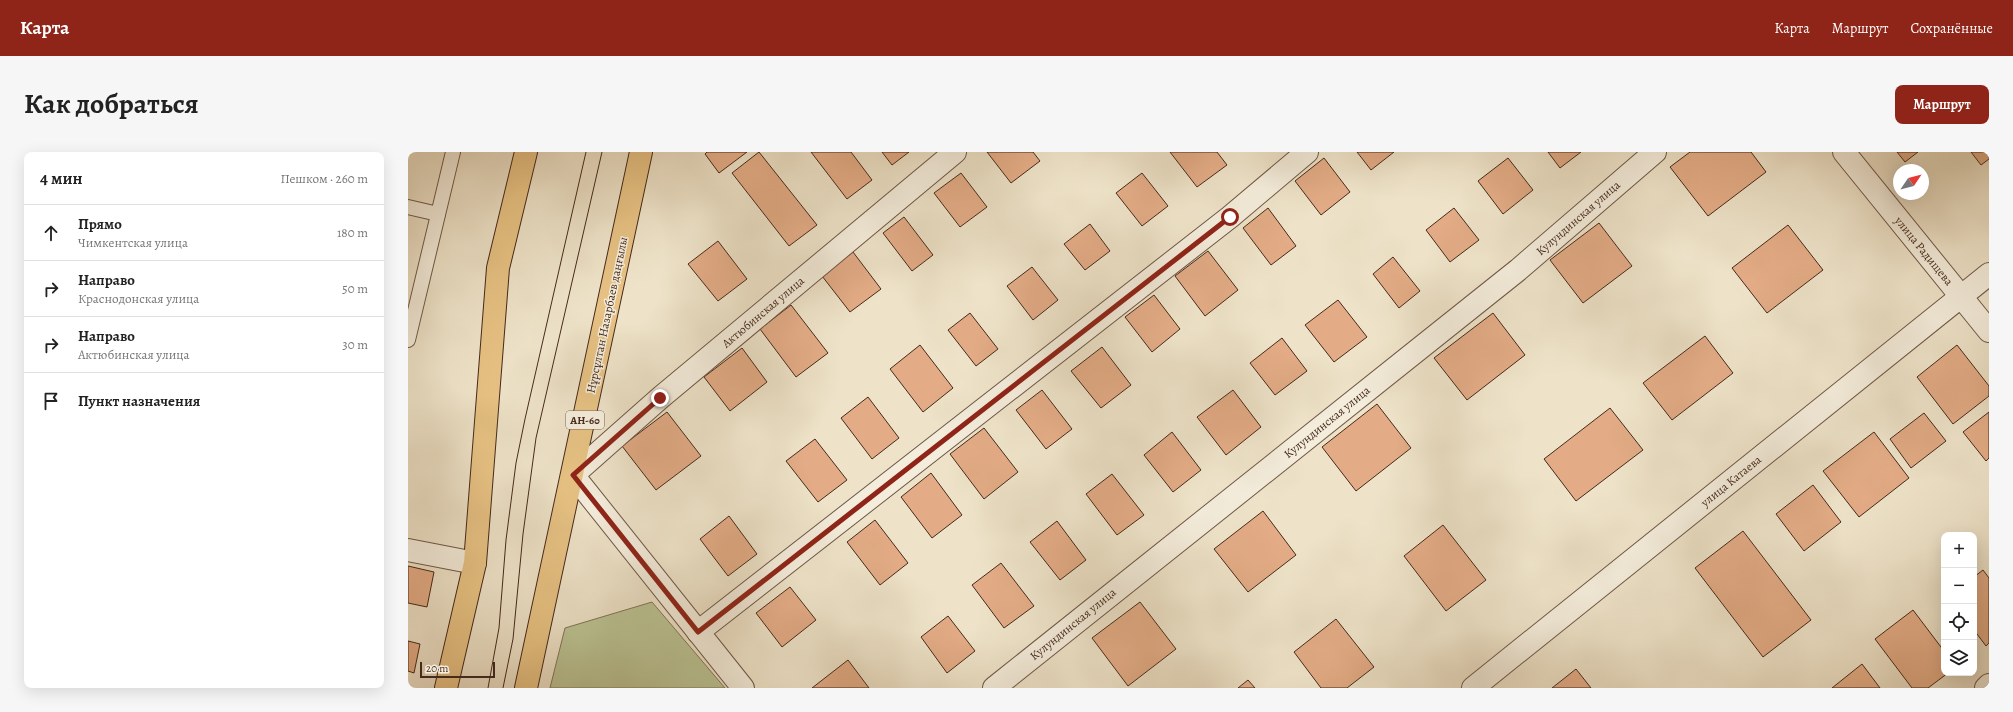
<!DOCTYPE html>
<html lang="ru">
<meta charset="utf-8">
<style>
body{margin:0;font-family:Alegreya,serif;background:#f6f6f6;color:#222}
.controls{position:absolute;right:12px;bottom:12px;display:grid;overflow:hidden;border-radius:8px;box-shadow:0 4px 16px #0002}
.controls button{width:36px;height:36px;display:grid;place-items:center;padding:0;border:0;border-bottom:1px solid #e0e0e0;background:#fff;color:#222;font:20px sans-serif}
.compass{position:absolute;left:1485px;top:12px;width:36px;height:36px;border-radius:50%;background:#fff;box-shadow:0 4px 16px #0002;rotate:55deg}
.scale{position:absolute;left:12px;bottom:10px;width:75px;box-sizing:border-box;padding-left:4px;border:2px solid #462a1c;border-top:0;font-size:11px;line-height:14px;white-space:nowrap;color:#462a1c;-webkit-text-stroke:3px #f4eddc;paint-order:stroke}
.stop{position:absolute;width:12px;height:12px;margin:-9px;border:3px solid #8f2418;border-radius:50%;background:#fff}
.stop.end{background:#8f2418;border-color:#fff;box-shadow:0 1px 4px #0008}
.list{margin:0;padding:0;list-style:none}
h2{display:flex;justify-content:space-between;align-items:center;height:52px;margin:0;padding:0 16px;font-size:17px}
h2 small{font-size:13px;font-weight:400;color:#767676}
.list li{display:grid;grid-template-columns:26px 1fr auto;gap:12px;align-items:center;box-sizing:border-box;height:56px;padding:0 16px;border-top:1px solid #e0e0e0}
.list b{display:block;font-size:15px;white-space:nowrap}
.list p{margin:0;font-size:13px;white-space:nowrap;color:#767676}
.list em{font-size:13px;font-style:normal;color:#767676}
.icon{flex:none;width:22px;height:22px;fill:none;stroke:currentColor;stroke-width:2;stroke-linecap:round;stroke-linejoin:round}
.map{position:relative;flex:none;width:1581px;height:536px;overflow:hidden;border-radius:8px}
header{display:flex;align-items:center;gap:24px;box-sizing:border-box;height:56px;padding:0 20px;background:#8f2418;color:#fff}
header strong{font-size:19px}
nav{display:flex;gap:22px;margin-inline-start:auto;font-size:14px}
.intro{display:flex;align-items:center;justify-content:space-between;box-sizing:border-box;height:96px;padding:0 24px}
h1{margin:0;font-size:28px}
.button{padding:10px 18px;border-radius:8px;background:#8f2418;color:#fff;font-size:14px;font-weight:700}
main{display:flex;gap:24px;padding:0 24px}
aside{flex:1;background:#fff;border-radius:8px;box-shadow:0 4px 16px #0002}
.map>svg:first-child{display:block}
.green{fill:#bbc394;stroke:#807658}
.building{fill:#e3ac86;stroke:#462a1c}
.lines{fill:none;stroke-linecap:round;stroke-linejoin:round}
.service-casing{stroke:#705847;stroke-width:16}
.minor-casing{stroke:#705847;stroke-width:24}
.tertiary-casing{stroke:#705847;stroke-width:24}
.primary-casing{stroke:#462a1c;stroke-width:24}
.service{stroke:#f4eddc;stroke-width:14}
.minor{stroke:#f4eddc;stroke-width:22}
.tertiary{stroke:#f4eddc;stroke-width:22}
.primary{stroke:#e7c284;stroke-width:22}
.tram{stroke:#462a1c;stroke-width:1}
.route{stroke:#8f2418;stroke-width:5}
.labels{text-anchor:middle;stroke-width:3;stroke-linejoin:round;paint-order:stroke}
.shield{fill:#f4eddc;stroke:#7a6456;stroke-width:1}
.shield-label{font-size:11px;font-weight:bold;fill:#462a1c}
.street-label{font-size:12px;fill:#462a1c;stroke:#f4eddc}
</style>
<header>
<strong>Карта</strong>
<nav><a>Карта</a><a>Маршрут</a><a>Сохранённые</a></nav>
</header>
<div class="intro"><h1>Как добраться</h1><a class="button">Маршрут</a></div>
<main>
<aside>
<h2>4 мин<small>Пешком · 260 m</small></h2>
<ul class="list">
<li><svg class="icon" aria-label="ahead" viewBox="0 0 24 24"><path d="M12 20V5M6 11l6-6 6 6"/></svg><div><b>Прямо</b><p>Чимкентская улица</p></div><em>180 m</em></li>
<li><svg class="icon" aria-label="right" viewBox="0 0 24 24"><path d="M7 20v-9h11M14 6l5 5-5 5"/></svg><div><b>Направо</b><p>Краснодонская улица</p></div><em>50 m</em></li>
<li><svg class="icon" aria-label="right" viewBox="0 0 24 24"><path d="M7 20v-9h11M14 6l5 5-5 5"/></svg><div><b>Направо</b><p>Актюбинская улица</p></div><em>30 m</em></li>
<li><svg class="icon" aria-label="arrive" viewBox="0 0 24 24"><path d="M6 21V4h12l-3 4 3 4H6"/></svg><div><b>Пункт назначения</b></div></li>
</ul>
</aside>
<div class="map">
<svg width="1581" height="536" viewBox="0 0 1581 536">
<rect width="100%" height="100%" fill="#eee3c9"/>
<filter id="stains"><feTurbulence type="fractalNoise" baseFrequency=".005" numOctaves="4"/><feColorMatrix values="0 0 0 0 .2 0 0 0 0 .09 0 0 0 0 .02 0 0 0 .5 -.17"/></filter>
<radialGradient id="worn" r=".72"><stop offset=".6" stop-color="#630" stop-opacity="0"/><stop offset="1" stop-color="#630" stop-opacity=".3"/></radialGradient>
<path class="green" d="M244,450L317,536H142L157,476Z"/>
<g class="building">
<path d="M299,0H339L311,21L297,2Z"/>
<path d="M351,0L409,73L381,94L324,21Z"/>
<path d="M403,0H443L464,28L439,47Z"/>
<path d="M474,0H501L484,13Z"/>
<path d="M579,0H625L632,9L603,31Z"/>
<path d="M762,0H809L819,13L789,35Z"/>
<path d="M949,0H986L963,18Z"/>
<path d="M1140,0H1173L1152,16Z"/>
<path d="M1282,0H1343L1358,20L1300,64L1262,15Z"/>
<path d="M1489,0H1510L1497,10Z"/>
<path d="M1563,0H1581V7L1573,13Z"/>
<path d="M916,6L942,40L913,63L887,29Z"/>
<path d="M1100,6L1125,38L1095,62L1070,29Z"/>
<path d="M553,21L579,55L552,75L526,41Z"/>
<path d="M734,21L760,54L734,74L708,41Z"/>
<path d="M860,56L888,94L863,113L835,76Z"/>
<path d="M1046,56L1071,88L1042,110L1018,78Z"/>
<path d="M496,65L525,103L504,119L475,81Z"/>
<path d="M1191,71L1224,114L1175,151L1142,108Z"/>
<path d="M682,72L702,99L677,118L656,92Z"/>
<path d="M1380,73L1415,118L1359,161L1324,116Z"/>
<path d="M310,89L339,127L310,149L280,112Z"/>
<path d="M800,99L830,138L797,164L767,124Z"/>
<path d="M445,100L473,137L442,160L414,124Z"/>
<path d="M985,105L1012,139L991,156L965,122Z"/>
<path d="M624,115L650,148L625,168L599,134Z"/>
<path d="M746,143L772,177L744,200L717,165Z"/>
<path d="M930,148L959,185L926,210L897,173Z"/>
<path d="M383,153L420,201L388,225L352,177Z"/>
<path d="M562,161L590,197L568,214L540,178Z"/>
<path d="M1085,161L1117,203L1059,248L1026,206Z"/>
<path d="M1297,184L1325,221L1264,268L1235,231Z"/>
<path d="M874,186L899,219L867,243L842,211Z"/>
<path d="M512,193L545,236L515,260L482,217Z"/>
<path d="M1549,193L1581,234V244L1545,272L1509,225Z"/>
<path d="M694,195L723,233L693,256L663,219Z"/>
<path d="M334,196L359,230L322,259L296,225Z"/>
<path d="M634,238L664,277L638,297L608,258Z"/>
<path d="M825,238L853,275L818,303L789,265Z"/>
<path d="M460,245L491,286L464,307L433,266Z"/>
<path d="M969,252L1003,296L948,339L914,295Z"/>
<path d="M1202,256L1235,298L1168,349L1136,307Z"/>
<path d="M259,260L293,304L248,338L214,294Z"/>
<path d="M1581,260V306L1578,309L1555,280Z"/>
<path d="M1516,261L1538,289L1503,316L1482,287Z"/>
<path d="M576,276L610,320L576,347L542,302Z"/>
<path d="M764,280L793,318L765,340L736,303Z"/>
<path d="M1466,280L1501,326L1451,365L1415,319Z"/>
<path d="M407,287L439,328L410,350L378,309Z"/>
<path d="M523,321L554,363L524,386L493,345Z"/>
<path d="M704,322L736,363L709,383L678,342Z"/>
<path d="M1405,333L1433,370L1396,399L1368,362Z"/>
<path d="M855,359L888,403L840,440L806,397Z"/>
<path d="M321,364L349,402L320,424L292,387Z"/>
<path d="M467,368L500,411L472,433L439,390Z"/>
<path d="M649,369L678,408L652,428L622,390Z"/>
<path d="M1035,373L1078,428L1038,459L996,404Z"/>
<path d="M1335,379L1403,468L1355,505L1287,416Z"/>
<path d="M593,411L626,454L596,476L564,433Z"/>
<path d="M0,414L26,420L19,455L0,451Z"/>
<path d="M1575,418L1581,426V491L1578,494L1566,478V425Z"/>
<path d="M382,435L408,468L374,495L348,461Z"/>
<path d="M732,450L768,497L720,534L684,486Z"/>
<path d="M1505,458L1536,499V521H1540L1520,536H1504L1467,487Z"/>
<path d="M540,464L567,499L539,521L513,485Z"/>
<path d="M928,467L966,515L939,536H913L886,500Z"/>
<path d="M0,489L12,492L6,521L0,519Z"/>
<path d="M440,508L461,536H404Z"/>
<path d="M1454,512L1472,536H1424Z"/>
<path d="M1168,517L1183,536H1144Z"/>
<path d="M840,528L847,536H830Z"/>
</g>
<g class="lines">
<g class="service-casing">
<g id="service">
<path d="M0,55L30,62"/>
<path d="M0,188L45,0"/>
</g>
</g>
<g class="minor-casing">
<g id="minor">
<path d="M1436,0L1581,179"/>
<path d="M0,398L67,411"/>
<path d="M290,480L822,65L899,0"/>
<path d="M335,536L165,323L252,246L547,0"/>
<path d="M586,536L1110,118L1247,0"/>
<path d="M1578,536L1581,533"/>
</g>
</g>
<g class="tertiary-casing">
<path id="tertiary" d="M1065,536L1581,122"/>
</g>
<g class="primary-casing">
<g id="primary">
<path d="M38,536L67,411L90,116L118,0"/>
<path d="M118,536L233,0"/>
</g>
</g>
<use href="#service" class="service"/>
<use href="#minor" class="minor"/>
<use href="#tertiary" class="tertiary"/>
<use href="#primary" class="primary"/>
<g class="tram">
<path d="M80,536L91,476L98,388L108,311L117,267L178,0"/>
<path d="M95,536L105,487L115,382L128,286L194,0"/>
</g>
</g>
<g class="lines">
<path class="route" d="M252,246L165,323L290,480L822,65"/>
</g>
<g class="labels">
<rect class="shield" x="158" y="259" width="38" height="18" rx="3"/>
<g class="shield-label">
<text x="177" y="272">АН-60</text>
</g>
<g class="street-label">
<text transform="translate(1170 66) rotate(-41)" y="4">Кулундинская улица</text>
<text transform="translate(1516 99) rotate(51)" y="4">улица Радищева</text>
<text transform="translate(355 160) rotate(-40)" y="4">Актюбинская улица</text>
<text transform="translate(199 163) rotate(-78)" y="4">Нұрсұлтан Назарбаев даңғылы</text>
<text transform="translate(919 270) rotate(-39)" y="4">Кулундинская улица</text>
<text transform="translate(1323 329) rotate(-39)" y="4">улица Катаева</text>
<text transform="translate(665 472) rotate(-39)" y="4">Кулундинская улица</text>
</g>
</g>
<rect width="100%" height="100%" filter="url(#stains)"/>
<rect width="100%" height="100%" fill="url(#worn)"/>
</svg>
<div class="controls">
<button>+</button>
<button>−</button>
<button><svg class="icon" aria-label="locate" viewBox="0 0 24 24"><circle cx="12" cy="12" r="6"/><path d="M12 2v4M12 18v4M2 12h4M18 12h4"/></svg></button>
<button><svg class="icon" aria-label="layers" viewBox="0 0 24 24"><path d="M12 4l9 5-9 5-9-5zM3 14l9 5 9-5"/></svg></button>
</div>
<svg class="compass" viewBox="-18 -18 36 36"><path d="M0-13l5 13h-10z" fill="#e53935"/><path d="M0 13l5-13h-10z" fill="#767676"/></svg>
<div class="scale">20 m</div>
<div class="stop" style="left:822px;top:65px"></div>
<div class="stop end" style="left:252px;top:246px"></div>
</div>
</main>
